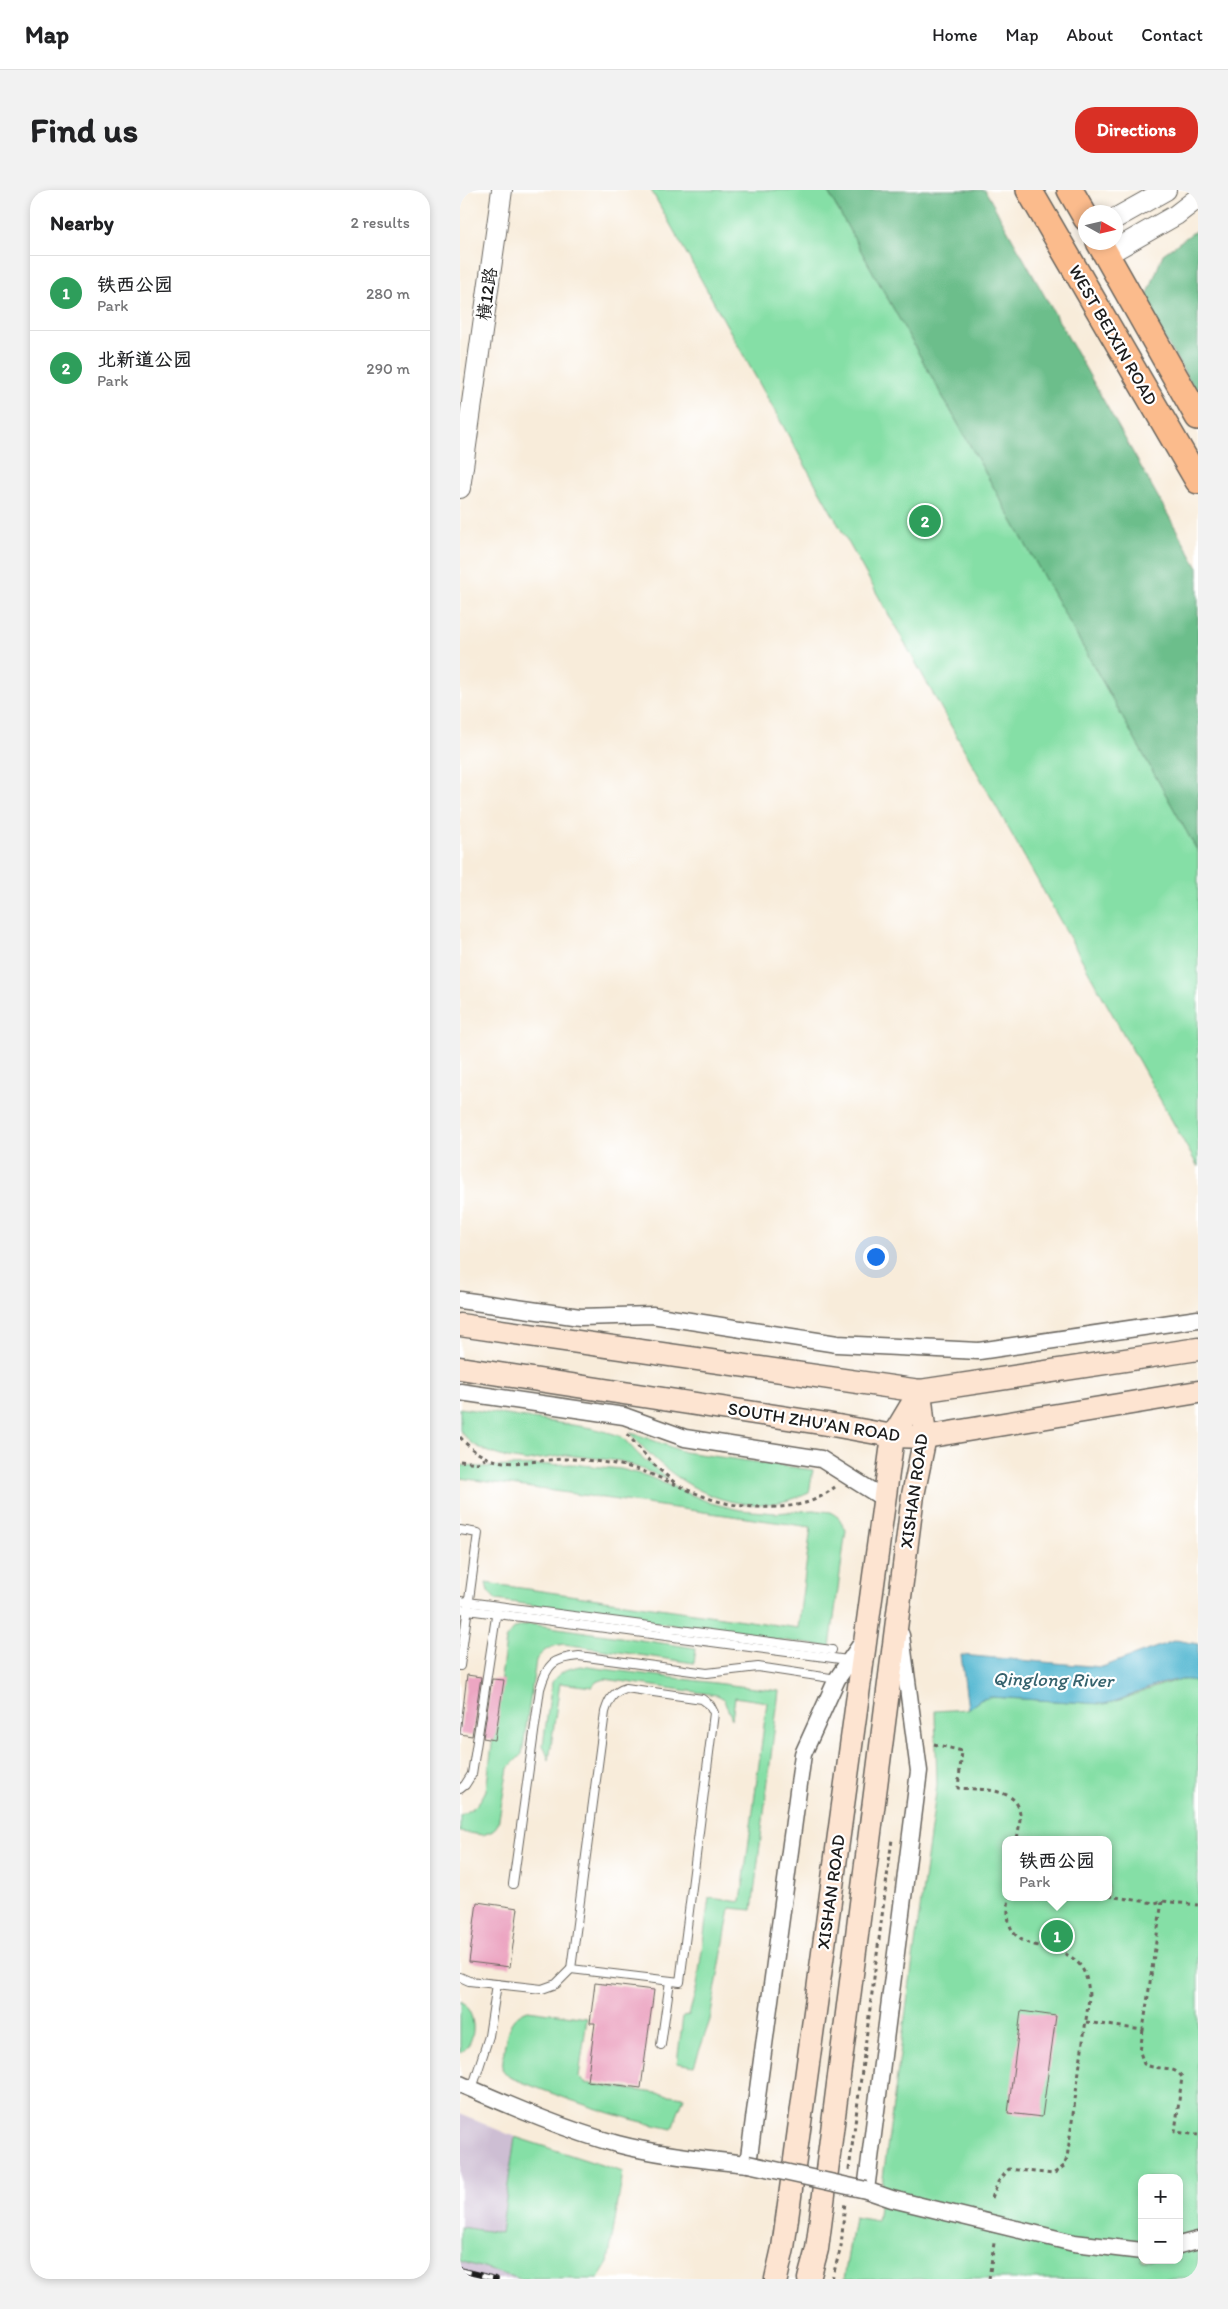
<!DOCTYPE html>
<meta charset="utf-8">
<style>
body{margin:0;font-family:Itim,"LXGW WenKai TC",sans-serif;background:#f2f2f2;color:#202124}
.controls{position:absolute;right:15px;bottom:15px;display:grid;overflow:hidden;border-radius:10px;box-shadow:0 2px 8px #0003}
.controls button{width:45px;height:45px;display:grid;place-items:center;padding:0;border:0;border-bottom:1px solid #e0e0e0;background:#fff;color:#202124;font:25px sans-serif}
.compass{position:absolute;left:618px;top:15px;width:45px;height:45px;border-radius:50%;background:#fff;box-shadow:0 2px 8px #0003;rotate:98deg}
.you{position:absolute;left:415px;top:1066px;width:18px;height:18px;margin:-12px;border:4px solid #fff;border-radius:50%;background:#1a73e8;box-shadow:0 0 0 8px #1a73e833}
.badge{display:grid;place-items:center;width:32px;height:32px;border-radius:50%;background:#d93025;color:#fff;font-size:16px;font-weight:700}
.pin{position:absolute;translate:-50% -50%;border:2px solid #fff;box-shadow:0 1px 5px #0006}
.popup{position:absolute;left:542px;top:1646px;width:110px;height:65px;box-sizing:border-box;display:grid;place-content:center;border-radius:10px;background:#fff;filter:drop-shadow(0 1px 4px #0005);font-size:16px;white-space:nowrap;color:#757577}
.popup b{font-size:19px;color:#202124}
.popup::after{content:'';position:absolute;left:50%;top:100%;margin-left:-10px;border:10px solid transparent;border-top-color:#fff}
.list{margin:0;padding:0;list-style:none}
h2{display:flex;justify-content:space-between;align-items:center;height:65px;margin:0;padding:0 20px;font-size:21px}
h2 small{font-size:16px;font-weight:400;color:#757577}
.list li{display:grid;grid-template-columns:32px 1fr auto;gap:15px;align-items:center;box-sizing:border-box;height:75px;padding:0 20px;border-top:1px solid #e0e0e0}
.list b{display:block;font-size:19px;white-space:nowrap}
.list p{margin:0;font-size:16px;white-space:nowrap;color:#757577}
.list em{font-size:16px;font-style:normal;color:#757577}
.map{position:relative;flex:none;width:738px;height:2089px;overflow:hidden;border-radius:20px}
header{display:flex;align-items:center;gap:30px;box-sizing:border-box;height:70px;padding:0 25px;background:#fff;border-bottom:1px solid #e0e0e0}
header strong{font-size:24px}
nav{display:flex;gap:28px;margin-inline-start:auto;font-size:18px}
.intro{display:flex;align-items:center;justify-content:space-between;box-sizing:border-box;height:120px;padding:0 30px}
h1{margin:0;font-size:35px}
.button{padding:12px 22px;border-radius:20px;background:#d93025;color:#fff;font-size:18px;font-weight:700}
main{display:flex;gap:30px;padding:0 30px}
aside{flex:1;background:#fff;border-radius:20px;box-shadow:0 2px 8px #0003}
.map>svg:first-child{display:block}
.industrial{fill:#cdbed3}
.green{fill:#85dfa6;stroke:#507e61;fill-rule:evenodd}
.forest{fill:#6cbe8b;stroke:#446d54}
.water{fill:#53b7d1;stroke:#386a76}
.building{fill:#eca6c2}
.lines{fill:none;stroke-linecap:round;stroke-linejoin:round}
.service-casing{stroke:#69655e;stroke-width:10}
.minor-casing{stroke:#69655e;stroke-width:19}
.tertiary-casing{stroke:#69655e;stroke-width:22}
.secondary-casing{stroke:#69655e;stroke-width:25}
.primary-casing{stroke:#69655e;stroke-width:28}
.path{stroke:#69655e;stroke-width:3;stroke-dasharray:4 4;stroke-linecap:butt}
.service{stroke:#fff;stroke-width:8}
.minor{stroke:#fff;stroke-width:16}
.tertiary{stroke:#fff;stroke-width:20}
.secondary{stroke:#fde4d1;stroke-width:22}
.primary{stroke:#fbbb8c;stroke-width:25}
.rail-casing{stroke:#1c1c1c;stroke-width:5.5}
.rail{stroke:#fff;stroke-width:4;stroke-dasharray:11;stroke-linecap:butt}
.minor-bridge-casing{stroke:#69655e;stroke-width:19;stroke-linecap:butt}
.minor-bridge{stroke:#fff;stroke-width:16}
.labels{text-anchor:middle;stroke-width:4.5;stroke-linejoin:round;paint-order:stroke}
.street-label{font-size:18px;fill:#1c1c1c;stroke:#fff}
.water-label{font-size:19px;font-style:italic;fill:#35626d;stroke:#fff}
</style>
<header>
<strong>Map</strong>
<nav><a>Home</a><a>Map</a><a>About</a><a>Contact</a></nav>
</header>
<div class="intro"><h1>Find us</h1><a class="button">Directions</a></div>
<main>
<aside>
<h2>Nearby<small>2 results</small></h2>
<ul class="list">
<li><span class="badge" style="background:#2e9e5b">1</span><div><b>铁西公园</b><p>Park</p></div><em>280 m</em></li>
<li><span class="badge" style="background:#2e9e5b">2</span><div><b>北新道公园</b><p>Park</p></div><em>290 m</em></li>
</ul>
</aside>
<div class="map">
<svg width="738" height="2089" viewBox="0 0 738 2089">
<rect width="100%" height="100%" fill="#fff"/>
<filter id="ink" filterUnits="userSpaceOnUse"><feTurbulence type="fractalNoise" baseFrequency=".02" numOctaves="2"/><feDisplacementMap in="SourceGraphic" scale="10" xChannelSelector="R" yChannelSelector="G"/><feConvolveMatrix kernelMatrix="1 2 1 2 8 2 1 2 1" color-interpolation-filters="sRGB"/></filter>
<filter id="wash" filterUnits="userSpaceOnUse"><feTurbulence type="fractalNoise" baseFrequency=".0096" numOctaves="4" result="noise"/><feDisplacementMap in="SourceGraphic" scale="20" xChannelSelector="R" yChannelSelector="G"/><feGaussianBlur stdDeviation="1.12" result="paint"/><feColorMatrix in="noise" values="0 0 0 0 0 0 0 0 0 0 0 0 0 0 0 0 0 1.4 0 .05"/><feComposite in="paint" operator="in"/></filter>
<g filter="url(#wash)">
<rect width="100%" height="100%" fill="#f8ecda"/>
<g class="industrial">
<path d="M0,1924L55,1947L41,2044L0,2037Z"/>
<path d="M0,2071L60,2089H0Z"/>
</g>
<g class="green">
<path d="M191,0H367L738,662V977Z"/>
<path d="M0,1218L132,1238L154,1244L162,1247L179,1265L208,1289L160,1271L106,1265L67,1271L47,1268L28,1262L11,1253L2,1243L0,1240Z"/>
<path d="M170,1243L179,1245L224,1262L353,1280L349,1303C278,1334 216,1297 170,1243Z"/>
<path d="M111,1274L161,1279L187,1286L251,1313L280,1320L316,1323L353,1320L371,1322L379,1328L386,1340L370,1457L36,1410L28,1401L26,1393L338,1438L351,1337L0,1288V1275L18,1277Z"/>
<path d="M70,1434L236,1458L234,1473L104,1454C91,1456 84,1459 76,1470L62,1564L48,1578L38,1634L33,1641L23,1645L0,1642V1625C13,1620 20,1613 26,1600L46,1450C51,1439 58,1436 70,1434Z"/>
<path d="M120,1476L319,1501L292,1720L270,1718L250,1830L234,1876L217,1873L223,1826L229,1825L237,1796L249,1708L281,1712L307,1512L275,1507L272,1529L263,1508L257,1505L145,1489L136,1492L132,1497L100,1493L89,1570L83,1555L92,1492C100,1481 107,1479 120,1476Z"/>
<path d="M728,1489L738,1492V2089H384L394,2027L417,2031L477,1595L475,1521L508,1519L520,1510L530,1507L643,1514C673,1509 698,1492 728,1489ZM546,1650H648V1707H546ZM682,1988H719V2070H682Z"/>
<path d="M0,1811C17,1822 18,1853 0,1863Z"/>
<path d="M68,1820L127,1828L119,1887L125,1893L224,1907L212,1939C155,1927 103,1908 49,1887L42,1879C45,1857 43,1828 68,1820Z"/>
<path d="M55,1947L163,1982L148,2073L138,2089H60L0,2071V2037L41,2043Z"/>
</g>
<g class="forest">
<path d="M367,0H525L738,378V662Z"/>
<path d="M738,39V205L684,114L703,64Z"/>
</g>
<path class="water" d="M716,1450L738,1454V1492C707,1482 674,1509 643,1514L531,1507L520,1510L508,1519L501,1465L642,1477Z"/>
<g id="blocks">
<g class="building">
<path d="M7,1485L21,1487L12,1546L0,1544Z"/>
<path d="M32,1489L44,1490L35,1550L23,1548Z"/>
<path d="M17,1712L58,1718L50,1777L9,1772Z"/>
<path d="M135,1793L194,1800L181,1898L127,1891L135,1833H130Z"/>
<path d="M561,1821L596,1826L582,1927L548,1923Z"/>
</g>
</g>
</g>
<g filter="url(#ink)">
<use href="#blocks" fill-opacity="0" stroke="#69655e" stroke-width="1"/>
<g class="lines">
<g class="service-casing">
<g id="service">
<path d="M0,1340L18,1343L0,1476"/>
<path d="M0,1411L372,1460"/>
<path d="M0,1419L388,1470"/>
<path d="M166,1498L242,1509L250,1515L254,1523L220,1792L111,1779L145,1522C149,1509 153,1502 166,1498Z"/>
<path d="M0,1599L5,1595L12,1584L37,1420"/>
<path d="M53,1694L80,1499C87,1474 93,1468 119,1466L247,1483L298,1477L377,1489"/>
<path d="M0,1787L9,1791L82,1799L96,1794L111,1779"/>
<path d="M201,1855L210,1791"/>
<path d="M12,1899L29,1846L37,1794"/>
</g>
</g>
<g class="minor-casing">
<g id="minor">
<path d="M0,1110L120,1127L192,1125L377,1154L519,1161L738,1129"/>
<path d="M0,1202L164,1226L225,1248L361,1269L423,1308"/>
<path d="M441,1445L459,1581L406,2000L432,2009L614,2053L682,2061"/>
<path d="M0,1894C51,1916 103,1939 157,1954C199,1965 245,1970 288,1974L343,1564L377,1489L406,1447"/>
<path d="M719,2055L738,2050"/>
</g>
</g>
<g class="tertiary-casing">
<g id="tertiary">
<path d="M656,28L706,0"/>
<path d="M646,65L716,25L738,8"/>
<path d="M0,298L42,0"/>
</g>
</g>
<g class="secondary-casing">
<g id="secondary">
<path d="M0,1135L460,1201L738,1159"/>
<path d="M0,1178L367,1234L433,1246L465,1247L738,1202"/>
<path d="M316,2089L323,2058L433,1246L460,1201"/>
<path d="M349,2089L357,2059L453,1305L465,1247L460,1201"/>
</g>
</g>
<g class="primary-casing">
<g id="primary">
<path d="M569,0L738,291"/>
<path d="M610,0L626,28"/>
<path d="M639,52L738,227"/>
</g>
</g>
<g class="path">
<path d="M167,1244L192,1273L215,1293"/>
<path d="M0,1247C33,1286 66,1269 109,1269C125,1269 140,1272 155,1274C188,1279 217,1297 248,1308C270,1316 295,1318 319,1317C344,1315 355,1312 375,1297"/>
<path d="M0,1271L18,1273L25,1269"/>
<path d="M474,1554L502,1561L498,1598C518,1600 560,1596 560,1626C560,1634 558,1642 557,1650"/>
<path d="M648,1706L695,1713L702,1711L738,1715"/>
<path d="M626,1832L683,1840L702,1711"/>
<path d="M683,1840L680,1862L684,1874C697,1881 713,1874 722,1887L715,1942L738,1945"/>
<path d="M389,1980L432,1649"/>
<path d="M532,2008L538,1992L549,1979L593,1984L604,1976L607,1968L629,1808C628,1727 537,1788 549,1707"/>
<path d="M372,2089L381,2057L385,2011"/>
<path d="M529,2089L534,2053"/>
</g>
<use href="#service" class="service"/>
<use href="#minor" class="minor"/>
<use href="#tertiary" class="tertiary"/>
<use href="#secondary" class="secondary"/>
<use href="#primary" class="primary"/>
<g class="rail-casing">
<path id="rail" d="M0,2080L36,2089"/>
</g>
<use href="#rail" class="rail"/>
<g class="minor-bridge-casing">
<path id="minor-bridge" d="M288,1974L406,2000"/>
</g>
<use href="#minor-bridge" class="minor-bridge"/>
</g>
</g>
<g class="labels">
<g class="street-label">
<text transform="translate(27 104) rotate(-82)" y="6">横12路</text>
<text transform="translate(653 145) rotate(60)" y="6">WEST BEIXIN ROAD</text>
<text transform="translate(354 1232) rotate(9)" y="6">SOUTH ZHU'AN ROAD</text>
<text transform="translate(454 1301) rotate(-82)" y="6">XISHAN ROAD</text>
<text transform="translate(371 1702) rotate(-82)" y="6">XISHAN ROAD</text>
</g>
<g class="water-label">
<text transform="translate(593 1489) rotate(1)" y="7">Qinglong River</text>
</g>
</g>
</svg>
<div class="controls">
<button>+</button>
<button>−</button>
</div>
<svg class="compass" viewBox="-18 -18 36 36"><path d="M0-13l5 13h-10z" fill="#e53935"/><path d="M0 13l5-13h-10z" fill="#757577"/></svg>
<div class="you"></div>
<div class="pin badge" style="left:597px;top:1746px;background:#2e9e5b">1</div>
<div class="popup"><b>铁西公园</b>Park</div>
<div class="pin badge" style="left:465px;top:331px;background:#2e9e5b">2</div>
</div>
</main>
